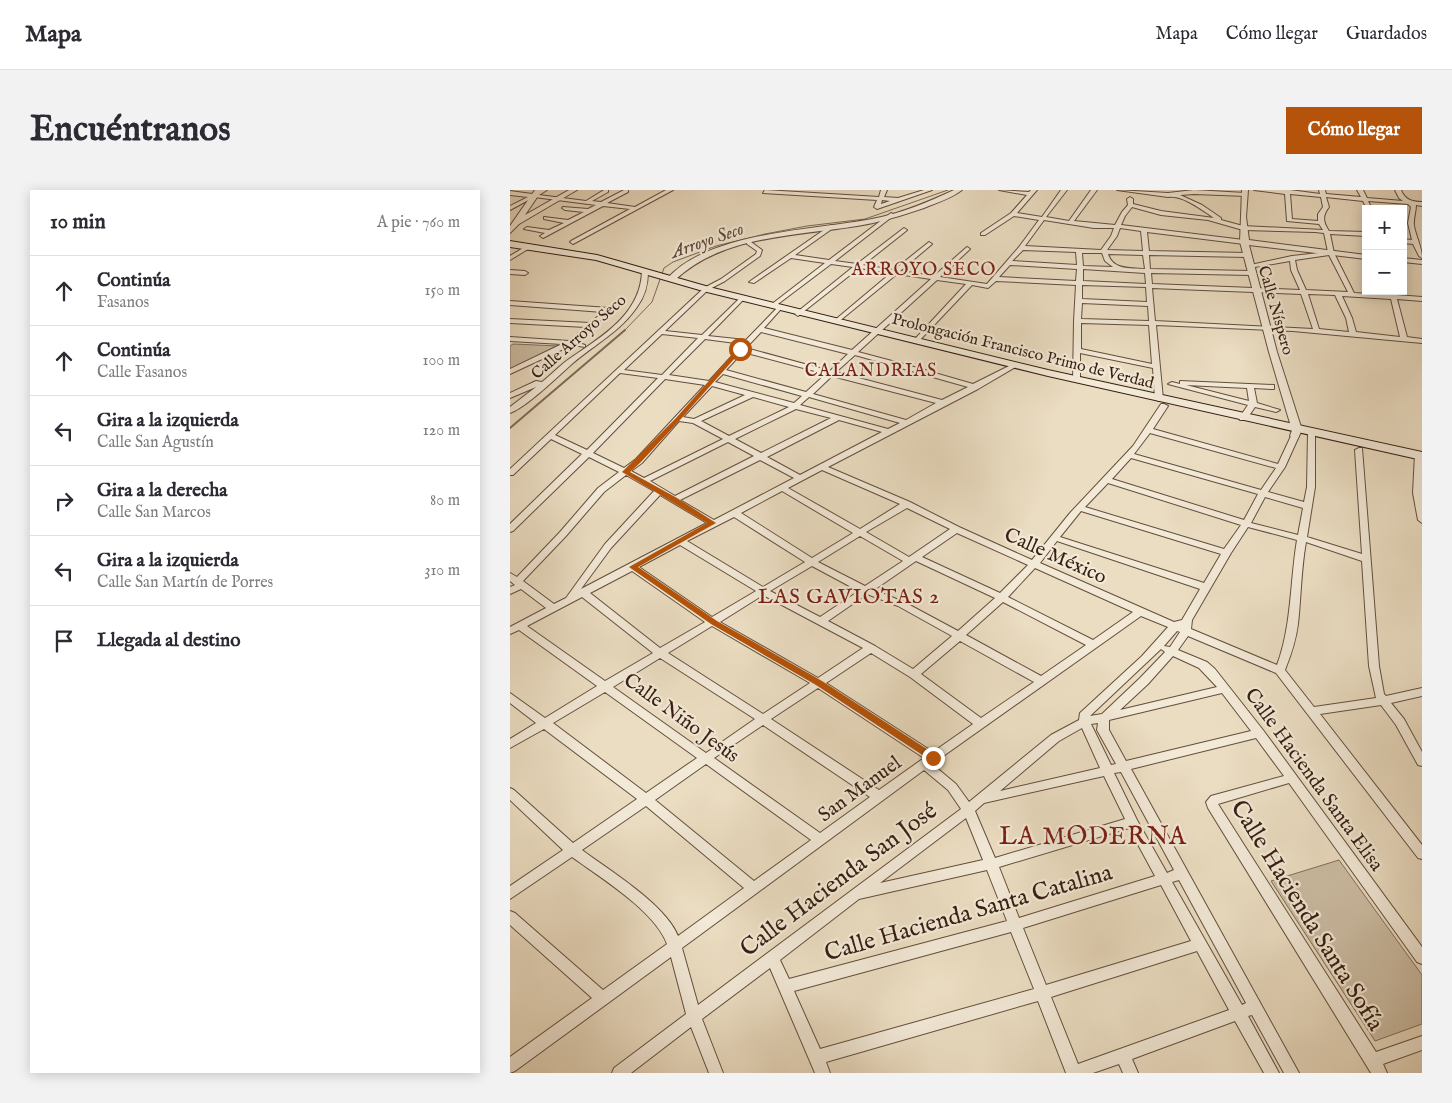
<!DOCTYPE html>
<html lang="es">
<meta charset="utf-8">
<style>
body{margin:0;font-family:"IM FELL English",serif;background:#f2f2f3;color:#2b2b33}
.controls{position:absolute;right:15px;top:15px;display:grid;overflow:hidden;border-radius:0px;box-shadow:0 2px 12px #0003}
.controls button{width:45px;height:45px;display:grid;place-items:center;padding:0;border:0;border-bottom:1px solid #e1e1e2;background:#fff;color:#2b2b33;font:25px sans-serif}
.stop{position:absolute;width:15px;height:15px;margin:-11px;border:4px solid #b45309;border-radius:50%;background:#fff}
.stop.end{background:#b45309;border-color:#fff;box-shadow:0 1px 5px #0008}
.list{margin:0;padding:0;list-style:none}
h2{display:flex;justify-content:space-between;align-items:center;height:65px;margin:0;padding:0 20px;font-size:21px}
h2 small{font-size:16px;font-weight:400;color:#7c7c81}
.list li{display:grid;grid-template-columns:32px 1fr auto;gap:15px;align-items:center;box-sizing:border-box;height:70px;padding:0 20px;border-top:1px solid #e1e1e2}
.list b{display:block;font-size:19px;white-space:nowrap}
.list p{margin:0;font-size:16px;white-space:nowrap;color:#7c7c81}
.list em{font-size:16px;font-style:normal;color:#7c7c81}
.icon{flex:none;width:28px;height:28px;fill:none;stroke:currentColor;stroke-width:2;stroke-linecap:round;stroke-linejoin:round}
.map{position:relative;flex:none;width:912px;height:883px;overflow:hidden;border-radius:0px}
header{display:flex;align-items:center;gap:30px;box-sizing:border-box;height:70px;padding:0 25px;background:#fff;border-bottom:1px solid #e1e1e2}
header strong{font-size:24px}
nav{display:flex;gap:28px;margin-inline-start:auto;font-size:18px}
.intro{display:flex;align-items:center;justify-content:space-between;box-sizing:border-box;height:120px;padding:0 30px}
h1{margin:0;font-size:35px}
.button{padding:12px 22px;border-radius:0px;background:#b45309;color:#fff;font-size:18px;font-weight:700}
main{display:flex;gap:30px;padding:0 30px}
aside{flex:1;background:#fff;border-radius:0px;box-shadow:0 2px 12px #0003}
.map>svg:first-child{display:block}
.green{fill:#ccbda4;stroke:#816e5a}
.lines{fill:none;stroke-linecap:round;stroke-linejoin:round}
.stream-far1{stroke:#7d6a57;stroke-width:1}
.stream{stroke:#7d6a57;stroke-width:2}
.minor-casing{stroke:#634e3d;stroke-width:2}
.tertiary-casing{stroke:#634e3d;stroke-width:2}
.secondary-casing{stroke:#361e11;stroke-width:2}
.minor{fill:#f2e9d7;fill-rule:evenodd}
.tertiary{fill:#f2e9d7;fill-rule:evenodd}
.secondary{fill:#f2e9d7;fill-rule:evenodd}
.route{fill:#b45309}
.labels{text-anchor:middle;stroke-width:4.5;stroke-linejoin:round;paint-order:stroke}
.far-street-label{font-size:16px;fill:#361e11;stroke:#f2e9d7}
.far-water-label{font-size:18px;font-style:italic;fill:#604a3a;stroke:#f2e9d7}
.far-neighbourhood-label{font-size:18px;letter-spacing:1px;fill:#7a1f14;stroke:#f2e9d7}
.street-label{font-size:20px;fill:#361e11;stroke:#f2e9d7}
.neighbourhood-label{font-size:21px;letter-spacing:1px;fill:#7a1f14;stroke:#f2e9d7}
.near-street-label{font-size:24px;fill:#361e11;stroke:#f2e9d7}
.near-neighbourhood-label{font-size:25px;letter-spacing:1px;fill:#7a1f14;stroke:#f2e9d7}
</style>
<header>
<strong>Mapa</strong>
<nav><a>Mapa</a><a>Cómo llegar</a><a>Guardados</a></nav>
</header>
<div class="intro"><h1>Encuéntranos</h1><a class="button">Cómo llegar</a></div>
<main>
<aside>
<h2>10 min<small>A pie · 760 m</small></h2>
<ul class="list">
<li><svg class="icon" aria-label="ahead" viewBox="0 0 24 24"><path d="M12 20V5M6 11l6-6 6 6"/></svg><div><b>Continúa</b><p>Fasanos</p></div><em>150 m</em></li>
<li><svg class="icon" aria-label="ahead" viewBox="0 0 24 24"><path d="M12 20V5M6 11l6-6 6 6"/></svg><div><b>Continúa</b><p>Calle Fasanos</p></div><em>100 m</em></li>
<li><svg class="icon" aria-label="left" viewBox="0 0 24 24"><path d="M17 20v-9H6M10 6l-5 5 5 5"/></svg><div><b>Gira a la izquierda</b><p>Calle San Agustín</p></div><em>120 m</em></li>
<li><svg class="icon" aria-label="right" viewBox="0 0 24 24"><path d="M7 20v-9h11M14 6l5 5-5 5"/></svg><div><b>Gira a la derecha</b><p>Calle San Marcos</p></div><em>80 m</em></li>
<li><svg class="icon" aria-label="left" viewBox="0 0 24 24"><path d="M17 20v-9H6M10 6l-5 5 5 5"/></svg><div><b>Gira a la izquierda</b><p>Calle San Martín de Porres</p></div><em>310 m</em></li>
<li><svg class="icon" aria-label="arrive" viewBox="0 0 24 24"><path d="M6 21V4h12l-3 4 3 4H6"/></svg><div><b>Llegada al destino</b></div></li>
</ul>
</aside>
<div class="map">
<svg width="912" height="883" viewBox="0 0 912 883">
<rect width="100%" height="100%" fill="#ebddc2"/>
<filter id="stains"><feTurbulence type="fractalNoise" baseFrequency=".004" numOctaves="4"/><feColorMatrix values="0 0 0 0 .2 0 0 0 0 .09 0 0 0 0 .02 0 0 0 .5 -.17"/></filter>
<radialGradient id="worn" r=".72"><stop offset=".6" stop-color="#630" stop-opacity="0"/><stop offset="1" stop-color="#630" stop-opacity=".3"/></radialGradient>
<g class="green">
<path d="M3,154L48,156L0,180V156Z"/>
<path d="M829,670L912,785V834L865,851L761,691Z"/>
</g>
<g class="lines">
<path class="stream-far1" d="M114,141L142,112L154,78L163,72L206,56L255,44L297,36L355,29L438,0"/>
<path class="stream" d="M0,238L115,140"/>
<g class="minor-casing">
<g id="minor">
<path d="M30,0H37L29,5L76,11L94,0H98V2L82,11L91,12L114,0H118V2L97,13L125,17L156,0H163L63,54L60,52L61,51L120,19L93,16L33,48L30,46L35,43L14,39L17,37L39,40L54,33L34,29V27L58,30L74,22L55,20L52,18L53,17L78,19L86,15L24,7L0,20V16L18,7L0,5V1L22,4Z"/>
<path d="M255,0L369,7L371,0H377L374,7L388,8L414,0H422L367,19L364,17L367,10L253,3ZM372,10L380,11L371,14Z"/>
<path d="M489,0L519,2L521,0H527L507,23L532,27L551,0H557L536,27L559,31L581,0H587L564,31L605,35L612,22L618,15L617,9L620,7L623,9V14L651,21L704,28C692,20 673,5 658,7L607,0L658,3L684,0L735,3L737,6L684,4L670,5L692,15L711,28V30L733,36L813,40L809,34L777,31L775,4L744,0H780L810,4L809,0H815L816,4L851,7L847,0H853L857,8L893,11L889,8L885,0H891C895,10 902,12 912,12V16L906,15C906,22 903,29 904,36C906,47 912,57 912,68L909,66L903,54L893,53V49L902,50L898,33L901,17L898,14L858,11L862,19H857L853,11L816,7L819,17C812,26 813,32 819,41L856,42V46L820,44L824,63L844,103L880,105L879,101H885L886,105L912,107V111L887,109L897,147L912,149V153L783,141L646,135L653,209L649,211L645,209L643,178L570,163V189L563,191L564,131L566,95L486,91L478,98L462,95L409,151H405V149L456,94L427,90L348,162L397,175L463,194L503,174L509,175L468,199L318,277L400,312L449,337L522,370L560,323L623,256L651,214H654L658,216L643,239L768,274L781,246L785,244H788L789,246L775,277L758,302L794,312L797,297L798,243L802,241H805V297L797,347L852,364L845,260L849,258H852L869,476L874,504L876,506L912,498V506L881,513L894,529L912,562V576L908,575L886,535L871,515L810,524L912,655V669L908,668L766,483L678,446L668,460L697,472L705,479L753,540L912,757V774L907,772L779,593L708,614L866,862L912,846V860L873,874L877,883H861L698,618L696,612L701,606L774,586L746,548L621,579L789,883H774L742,825L738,826L769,883H754L725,831L622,869L628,883H613L609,874L583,883H556L528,811L316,872L320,883H305L260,778L192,829L213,883H199L181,837L121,883H102L104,878L176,824L161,767L5,881L0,883V867L82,808L0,735V721L5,723L93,800L157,754C145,721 91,688 62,667L0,709V696L53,660L0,610V598L4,600L63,653L127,609L34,539L0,558V549L26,533L0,513V503L35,528L87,496L9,440L0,444V437L36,418L11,399L0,404V397L5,395L0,391V383L7,387L50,342L88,298L109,282L79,267L3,341L0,342V334L72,264L41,249L3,285H0V279L194,98L211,89L246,64L247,61L237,54V52H241L252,60L250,66L215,91L198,100L155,141L192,145L232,106L235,108L234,109L198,146L236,150L268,117L271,119L254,138L342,160L421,89L387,84L327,133L325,132V130L381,83L349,78L288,126L285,124L286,123L343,77L321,74L264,117L262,116V114L315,73L281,68L244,93L239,92L321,35L326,36L285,65L319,70L381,23L383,24V26L325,71L347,74L394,38L397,40L396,41L353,75L384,80L419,52L422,54L421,55L390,81L424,86L457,57L460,59L459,60L430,87L477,94L509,57L529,30L504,26L475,45H471V43L501,23L517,5ZM780,4L811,7L813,17L808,24V31L782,29ZM622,17L651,25L698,30L733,40L805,42L814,43L818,62L782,66L736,76L739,78L780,71L781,80L790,100L642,94L641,83L741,85L744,83L741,81L640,79L639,65L737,67L740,65L737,63L639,61L637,42L734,54L737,52L734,50L611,35L615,26ZM534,30L584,38H604L601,46L591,60L515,56ZM610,38L631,41L633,61L597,60L607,46ZM513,60L566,62L567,75L502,71ZM572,63H592L595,71L603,77L573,76ZM598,64L633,65L635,79C620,78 603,80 598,64ZM819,65L838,102L796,100L787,80L785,70ZM500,75L567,79L566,91L489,87ZM573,79L635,83L636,94L573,91ZM572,95L636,97L637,112L572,109ZM642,98L791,104L803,139L645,131ZM798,104L825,105L836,128L839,142L809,139ZM832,106L881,109L890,147L846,142L842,128ZM572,113L638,116L639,131L571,129ZM571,133L639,135L642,174L571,159ZM251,142L338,164L320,181L236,158ZM152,144L188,148L152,185L114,180ZM195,149L233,154L199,191L159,185ZM233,162L316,184L296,202L216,180ZM345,165L458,197L432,210L326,182ZM110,183L148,188L77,260L45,245ZM213,184L292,206L284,213L205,192ZM322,186L426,213L396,230L303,204ZM155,189L195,195L126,269L114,278L83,263ZM202,196L235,205L184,229L173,227ZM243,207L279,217L219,246L191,231ZM299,207L390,233L378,239L290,215ZM286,219L321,228L251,263L225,249ZM329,230L372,242L290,285L257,267ZM169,231L183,233L213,249L134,288L121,281L132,273ZM640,243L766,278L751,300L624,264ZM218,252L244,266L165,306L140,291ZM621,268L748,304L734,330L602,289ZM250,270L284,288L204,330L170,310ZM312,280L390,314L350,339L278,298ZM116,285L144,301L95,354L56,408L44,414L13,391L56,346L94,302ZM598,293L731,335L714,359L575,317ZM272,301L343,343L302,368L231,323ZM150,305L197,333L71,399L101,358ZM755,307L793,318L788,345L741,333ZM397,318L440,339L399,367L356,342ZM571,321L711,364L694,393L550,347ZM224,327L295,372L253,397L177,351ZM738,337L787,350C780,391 782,435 767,475L681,439L682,430L721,363ZM447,343L518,375L490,403L412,367ZM350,346L393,371L355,396L308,372ZM547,351L690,399L672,430L664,432L530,373ZM796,352L852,371L859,476L866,508L804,517L775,480C781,465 786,450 788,434C791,407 791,379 796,352ZM170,355L246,401L202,427L129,377ZM406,371L485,408L448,441L394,412L364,400ZM302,376L345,399L349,401L310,427L260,401ZM525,378L623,422L583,450L498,407ZM122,381L195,432L150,458L80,403ZM357,404L388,416L442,446L403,479L365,456L318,431ZM253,405L353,458L308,488L210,432ZM72,407L143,463L95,491L17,436ZM493,412L576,455L531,486L456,445ZM631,426L658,437L632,466L570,523L569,530L541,545L459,612L446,594L422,574ZM202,436L300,493L253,524L158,463ZM667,441L670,442L660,457L654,456ZM450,451L524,492L471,528L411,484ZM651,459L655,462L630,488L592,524L580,526ZM361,463L400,487L463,534L423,562L316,493ZM663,466L689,478L707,497L610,520L638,494ZM150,468L245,529L196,563L103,497ZM308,498L414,568L369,600L261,529ZM95,502L187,568L136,603L43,533ZM712,503L741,541L616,571L599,540V530ZM588,533L587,540L606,574L601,575L581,534ZM253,535L360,607L310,643L204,568ZM572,538L590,578L490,601L549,551ZM196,574L301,650L244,691L145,610ZM414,580L438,600L451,619L188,815L172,758ZM611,582L664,680L657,683L627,630L604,583ZM594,586L615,629L485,668L465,621L474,613ZM136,616L234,698L168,746C155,714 100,681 72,660ZM456,628L473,670L370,693ZM619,638L645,686L509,728L489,677ZM477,680L497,731L279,789L270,770L349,709ZM669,690L736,813L732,815L662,692ZM651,695L681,751L536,795L513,738ZM501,742L524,799L310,859L284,801ZM687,761L719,820L568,874L541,807Z"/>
<path d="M18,55L23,56L0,70V66Z"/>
<path d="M135,79L138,81C138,95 135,106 127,117C110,142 85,154 63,173C48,186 17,217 0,223V217L26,197L0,208V203L26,191L32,192C42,184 51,174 62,167C93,146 131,123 132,81Z"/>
<path d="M0,80L15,81L18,83L15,85L0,84Z"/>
<path d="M0,111L99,118L102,120L66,152L75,155V157L62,155L0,184V179L52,154L0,151V147L59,151L76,137L0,133V129L80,133L93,122L0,115Z"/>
<path d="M670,191L764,195V199H761L744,198L747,213L770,220L766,222L745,217L736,230H730L729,228L738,215L658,194L662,192L670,194ZM676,195L737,198L739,211Z"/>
<path d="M905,264H908L912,266V333L908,330L903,303Z"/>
</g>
</g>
<g class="tertiary-casing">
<g id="tertiary">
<path d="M25,0H32L15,25L59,0H67L9,34L0,43V36Z"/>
<path d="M444,0H452C442,8 426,13 414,18C397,24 380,29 363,33C297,47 216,41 164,91L157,89C197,42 305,40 362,29C390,24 418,12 444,0Z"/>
<path d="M732,0H738L736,27L739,50L856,65V69L739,55L767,162L792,240L788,248L785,249L780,246L782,240L759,162L730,52Z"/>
<path d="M893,68L912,70V74L893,72Z"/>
</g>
</g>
<g class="secondary-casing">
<path id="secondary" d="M0,51L87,65L199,97L538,180L912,262V270L538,186L193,101L86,70L0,57Z"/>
</g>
<use href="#minor" class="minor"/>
<use href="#tertiary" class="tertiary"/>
<use href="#secondary" class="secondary"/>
</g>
<path class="route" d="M228,158L233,159L170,230L131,272L120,282L167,308L206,333L128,377L207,431L312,491L426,565V570H420L306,495L201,434L119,377L197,333L112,282L166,228Z"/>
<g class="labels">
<g class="far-street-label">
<text transform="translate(767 120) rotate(74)" y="6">Calle Níspero</text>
<text transform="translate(68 146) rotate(-41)" y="6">Calle Arroyo Seco</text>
<text transform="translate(513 160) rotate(14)" y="6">Prolongación Francisco Primo de Verdad</text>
</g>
<g class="far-water-label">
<text transform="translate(197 50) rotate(-19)" y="6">Arroyo Seco</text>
</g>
<g class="far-neighbourhood-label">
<text x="414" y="85">ARROYO SECO</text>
<text x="361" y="186">CALANDRIAS</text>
</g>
<g class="street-label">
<text transform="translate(546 365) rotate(24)" y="7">Calle México</text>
<text transform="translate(172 527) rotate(36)" y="7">Calle Niño Jesús</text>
<text transform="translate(805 589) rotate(54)" y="7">Calle Hacienda Santa Elisa</text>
<text transform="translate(349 598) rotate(-36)" y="7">San Manuel</text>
</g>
<g class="neighbourhood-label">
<text x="339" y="413">LAS GAVIOTAS 2</text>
</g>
<g class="near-street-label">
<text transform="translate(328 689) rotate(-37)" y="8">Calle Hacienda San José</text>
<text transform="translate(458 722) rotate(-16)" y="8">Calle Hacienda Santa Catalina</text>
<text transform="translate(798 725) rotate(58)" y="8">Calle Hacienda Santa Sofía</text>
</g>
<g class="near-neighbourhood-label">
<text x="583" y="654">LA MODERNA</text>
</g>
</g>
<rect width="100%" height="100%" filter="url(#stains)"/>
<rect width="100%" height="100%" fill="url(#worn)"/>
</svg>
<div class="controls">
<button>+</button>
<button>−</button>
</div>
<div class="stop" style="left:230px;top:159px"></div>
<div class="stop end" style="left:423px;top:568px"></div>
</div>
</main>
